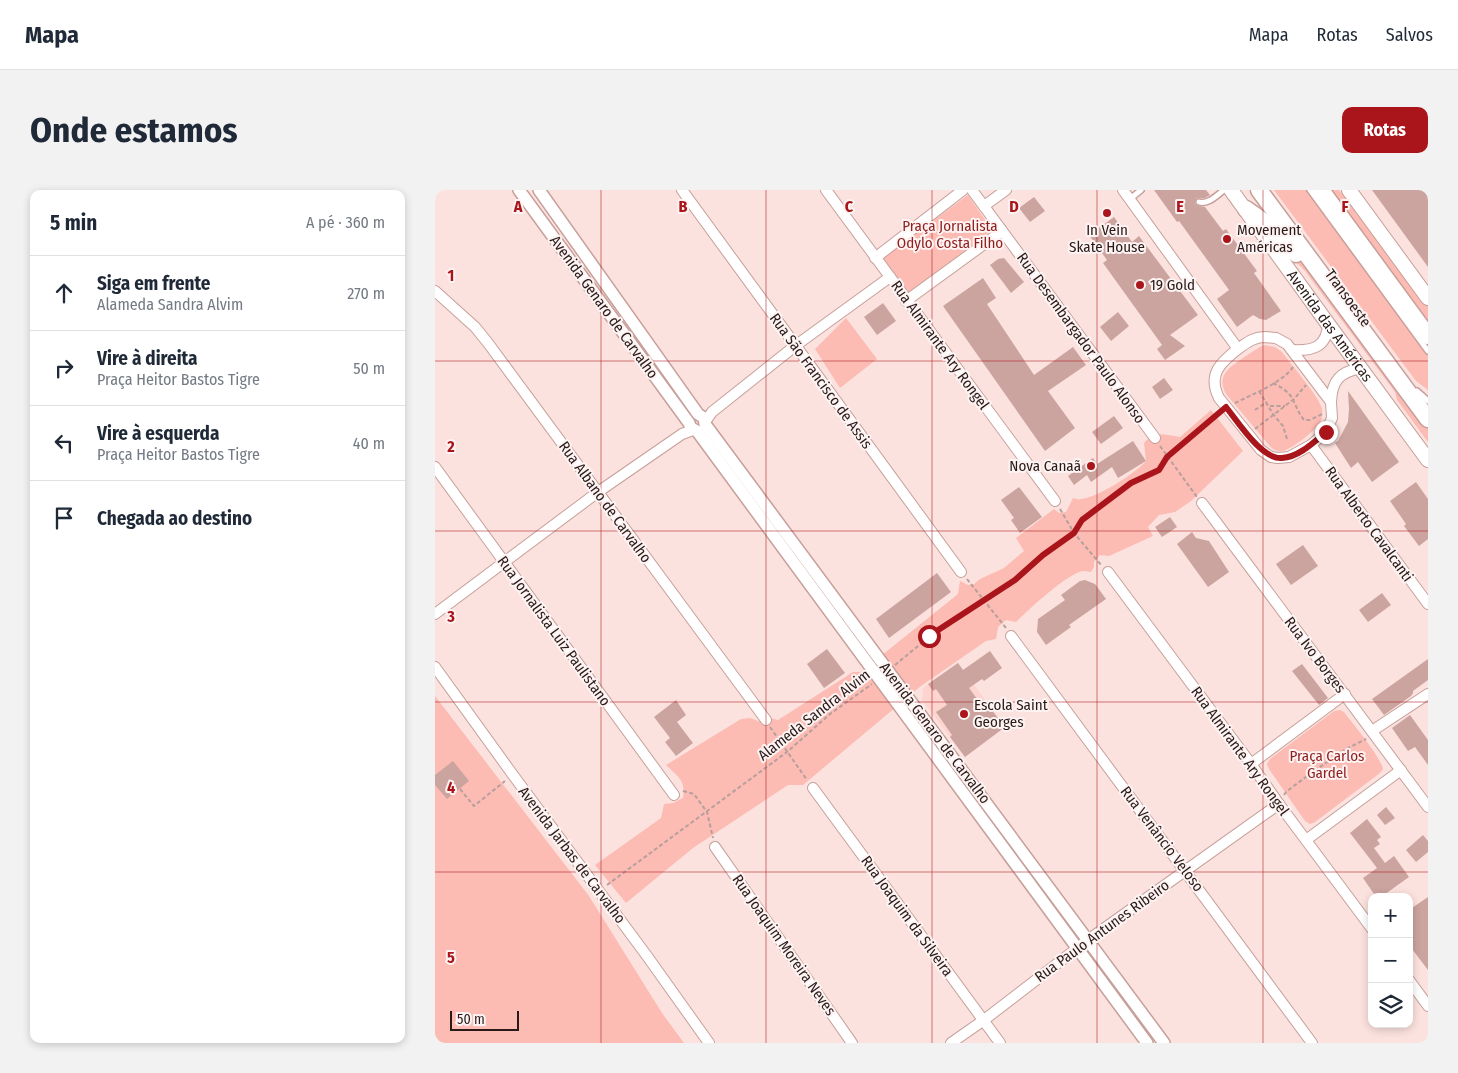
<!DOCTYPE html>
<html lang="pt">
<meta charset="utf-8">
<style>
body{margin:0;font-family:"Fira Sans Condensed",sans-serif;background:#f2f2f3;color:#1f2937}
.controls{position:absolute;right:15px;bottom:15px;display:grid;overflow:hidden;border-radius:10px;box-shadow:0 2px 8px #0003}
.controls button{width:45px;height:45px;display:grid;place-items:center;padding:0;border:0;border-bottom:1px solid #e0e1e3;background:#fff;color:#1f2937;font:25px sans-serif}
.scale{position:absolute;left:15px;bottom:12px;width:69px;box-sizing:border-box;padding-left:5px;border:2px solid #291a18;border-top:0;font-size:14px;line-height:18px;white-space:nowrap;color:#291a18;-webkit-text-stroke:4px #fcf3f2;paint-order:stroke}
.stop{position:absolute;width:15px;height:15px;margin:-11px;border:4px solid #a9151a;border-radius:50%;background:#fff}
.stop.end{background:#a9151a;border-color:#fff;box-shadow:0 1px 5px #0008}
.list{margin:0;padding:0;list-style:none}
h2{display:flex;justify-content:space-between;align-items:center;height:65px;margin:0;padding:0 20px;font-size:21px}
h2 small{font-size:16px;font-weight:400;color:#747a83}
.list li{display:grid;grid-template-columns:32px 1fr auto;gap:15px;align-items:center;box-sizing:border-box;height:75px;padding:0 20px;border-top:1px solid #e0e1e3}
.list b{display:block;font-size:19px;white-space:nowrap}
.list p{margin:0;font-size:16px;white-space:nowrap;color:#747a83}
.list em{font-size:16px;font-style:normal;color:#747a83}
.icon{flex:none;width:28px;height:28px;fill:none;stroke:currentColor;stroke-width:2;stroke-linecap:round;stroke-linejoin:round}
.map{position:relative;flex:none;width:993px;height:853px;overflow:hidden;border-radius:10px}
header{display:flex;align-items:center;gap:30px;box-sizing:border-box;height:70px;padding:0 25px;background:#fff;border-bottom:1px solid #e0e1e3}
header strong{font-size:24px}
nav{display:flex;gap:28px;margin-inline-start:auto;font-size:18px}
.intro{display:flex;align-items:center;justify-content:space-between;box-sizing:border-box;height:120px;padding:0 30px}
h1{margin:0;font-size:35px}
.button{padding:12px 22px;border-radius:10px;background:#a9151a;color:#fff;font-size:18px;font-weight:700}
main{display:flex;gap:30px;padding:0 30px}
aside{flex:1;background:#fff;border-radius:10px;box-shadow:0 2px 8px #0003}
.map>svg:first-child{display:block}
.built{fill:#fdd4cf}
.green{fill:#fcbbb3}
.building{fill:#cca49f}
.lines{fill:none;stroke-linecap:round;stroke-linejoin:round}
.service-casing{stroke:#c79f9a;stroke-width:8}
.minor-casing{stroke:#c79f9a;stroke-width:12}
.tertiary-casing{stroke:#c79f9a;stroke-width:14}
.secondary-casing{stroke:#c79f9a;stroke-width:16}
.trunk-casing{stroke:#c79f9a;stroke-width:19}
.path{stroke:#b69f9c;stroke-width:2;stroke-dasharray:4 2.5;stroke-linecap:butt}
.service{stroke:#fff;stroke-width:5}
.minor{stroke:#fff;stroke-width:10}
.tertiary{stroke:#fff;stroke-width:11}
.secondary{stroke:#fff;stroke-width:14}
.trunk{stroke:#fff;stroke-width:16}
.route{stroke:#a9151a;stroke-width:6}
.grid{fill:none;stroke:#a9151a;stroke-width:1;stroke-opacity:0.55}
.poi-dot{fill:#a9151a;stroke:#fcf3f2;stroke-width:2}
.labels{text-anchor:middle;stroke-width:4;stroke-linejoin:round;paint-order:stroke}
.park-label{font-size:15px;fill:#8f1e1d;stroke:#fcf3f2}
.poi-label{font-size:15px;fill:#291a18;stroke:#fcf3f2;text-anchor:start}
.street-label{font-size:15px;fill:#291a18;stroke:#fcf3f2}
.grid-label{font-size:16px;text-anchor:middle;font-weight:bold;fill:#a9151a;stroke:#fcf3f2;stroke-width:4;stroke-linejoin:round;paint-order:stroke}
</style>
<header>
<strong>Mapa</strong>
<nav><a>Mapa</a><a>Rotas</a><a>Salvos</a></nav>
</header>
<div class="intro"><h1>Onde estamos</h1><a class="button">Rotas</a></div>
<main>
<aside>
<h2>5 min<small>A pé · 360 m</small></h2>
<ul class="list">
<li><svg class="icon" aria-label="ahead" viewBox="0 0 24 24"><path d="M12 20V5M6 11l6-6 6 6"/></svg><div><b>Siga em frente</b><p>Alameda Sandra Alvim</p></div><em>270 m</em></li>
<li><svg class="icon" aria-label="right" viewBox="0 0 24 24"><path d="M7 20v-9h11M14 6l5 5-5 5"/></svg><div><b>Vire à direita</b><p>Praça Heitor Bastos Tigre</p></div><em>50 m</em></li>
<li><svg class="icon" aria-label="left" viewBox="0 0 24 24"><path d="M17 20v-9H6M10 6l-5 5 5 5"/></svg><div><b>Vire à esquerda</b><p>Praça Heitor Bastos Tigre</p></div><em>40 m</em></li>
<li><svg class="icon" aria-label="arrive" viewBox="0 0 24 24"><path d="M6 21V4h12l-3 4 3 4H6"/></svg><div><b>Chegada ao destino</b></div></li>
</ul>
</aside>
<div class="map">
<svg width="993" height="853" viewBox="0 0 993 853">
<rect width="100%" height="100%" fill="#fce2de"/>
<path class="built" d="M523,473L570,537L530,567L487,510L488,498Z"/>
<g class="green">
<path d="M839,0H871L993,164V200L981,191Z"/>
<path d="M893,0H904L944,47L993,115V136Z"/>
<path d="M533,5L557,40L474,103L447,68Z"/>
<path d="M847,57L871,75L993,233V252L962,210L960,202L870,81Z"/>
<path d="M411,128L442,169L405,198L380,159Z"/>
<path d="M829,155L840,157L847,162C855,173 886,209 887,219C888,224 887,230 884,234C880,241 854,261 847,261C841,262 837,259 834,255L791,204C781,185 794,178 808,168C815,163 821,159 829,155Z"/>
<path d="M776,220L808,261L756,311L740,322L724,325L713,337L718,346L674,366L665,365L659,372V377L656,382C654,382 651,381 648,381C633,383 593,420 581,432L571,430L563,437L561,449L551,451L486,496L368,595H353L258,658L191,713L160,675L226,628L229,614L238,613L248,608C251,590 243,587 231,575L306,529L315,528L326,532L335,528L343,530L418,482H426L523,404L525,391L533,395L539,394L545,389L569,378L589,361L581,348L619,319L624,323L631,322L638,308C641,309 644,310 646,309C662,308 701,283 711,271L709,253C721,240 729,245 745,247Z"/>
<path d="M0,506L154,706L227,823L249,853H5L0,845Z"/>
<path d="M905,520L909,522C918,534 945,566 948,579L945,583L880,632L875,634L870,631L834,579L832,574L835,569L899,521Z"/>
</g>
<g class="building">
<path d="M719,0H771L775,5L770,8H762L760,11V14L763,16L770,17L788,41L791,39L822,81L819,83L846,121L831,130L825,129L818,125L802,137L782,109L794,100L744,31L742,32Z"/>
<path d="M937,0H993V77Z"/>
<path d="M599,7L610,21L595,32L584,18Z"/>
<path d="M679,27L697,52L704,46L763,125L735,145L750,156L730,170L722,159L727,155L668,73L672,70L654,45Z"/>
<path d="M569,68L589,92L576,103L555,75L563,69Z"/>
<path d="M548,88L561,108L552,114L599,185L638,157L651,175L613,201L640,238L610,261L508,116Z"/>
<path d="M448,113L461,131L442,145L429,127Z"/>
<path d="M683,122L694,136L676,151L665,137Z"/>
<path d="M729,188L738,200L725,209L717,197Z"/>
<path d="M913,201L964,272L937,292L923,272L916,278L900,253L903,251L913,232L914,219Z"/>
<path d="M679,226L688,238L666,254L657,242Z"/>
<path d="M698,251L711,271L683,288L677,277L656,292L652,285L639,295L633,286L658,268L662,274Z"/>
<path d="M981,292L993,309V349L984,356L969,336L971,334L955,311Z"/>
<path d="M584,297L607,327L585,343L576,330L579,328L566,310Z"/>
<path d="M735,327L742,337L727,347L720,337Z"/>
<path d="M757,342L761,348L774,351L794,382L773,397L742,354Z"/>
<path d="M868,355L883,376L856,395L841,374Z"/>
<path d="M502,383L516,402L454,448L441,429Z"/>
<path d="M650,390L660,394L671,409L634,435L636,437L611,455L602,442L603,429L630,410L626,405L645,391Z"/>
<path d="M947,403L956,415L933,432L924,420Z"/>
<path d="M392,459L410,483L389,498L372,474Z"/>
<path d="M555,461L567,478L549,491L547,489L534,498L545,513L549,510L570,537L530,567L515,547L517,545L501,522L512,515L501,499L498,501L493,494L523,473L528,480Z"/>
<path d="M993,469V490L978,501V503L976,506L949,525L937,509Z"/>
<path d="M867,474L893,508L884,515L857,481Z"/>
<path d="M241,510L251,525L242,532L258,553L241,566L230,552L235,548L219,527Z"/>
<path d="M975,525L993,550V575L980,557L973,561L957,538Z"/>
<path d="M18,571L34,591L12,609L0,595V585Z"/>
<path d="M951,617L960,628L950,635L942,625Z"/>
<path d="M932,629L946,647L942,650L945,654L939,658L950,673L959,666L974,687L946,707H941L928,688L942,678L915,643Z"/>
<path d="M988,645L993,651V662L981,672L971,660Z"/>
<path d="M993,707V780L974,755V720Z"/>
</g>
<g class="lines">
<g class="service-casing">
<g id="service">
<path d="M875,0L993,161"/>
<path d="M695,9L706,0"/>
<path d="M764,12C773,15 782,5 789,0"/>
<path d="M982,201L993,211"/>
</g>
</g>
<g class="minor-casing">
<g id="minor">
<path d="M247,0L526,382"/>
<path d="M391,0L620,311"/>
<path d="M537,0L720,248"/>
<path d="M688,0L803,159"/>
<path d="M549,16L571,0"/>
<path d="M440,68L528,0"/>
<path d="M0,101L40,137L53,153L331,530"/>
<path d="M471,111L567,41"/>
<path d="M830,147L841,148L852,154L896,212L897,228L891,242L876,255L854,267L843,268L836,267L826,260L784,208C772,184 786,172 804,158C813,152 819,147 830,147Z"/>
<path d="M858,160C878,161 892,157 893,134"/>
<path d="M896,212C897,190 905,182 926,178"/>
<path d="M270,232L277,222L360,156L455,87"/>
<path d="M876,255L993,414"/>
<path d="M0,277L239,605"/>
<path d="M767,313L993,617"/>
<path d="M673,382L816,574L844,614L937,739"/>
<path d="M0,424L163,302L247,244L258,240"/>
<path d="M576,446L877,853"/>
<path d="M0,477L78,585L212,766L274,853"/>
<path d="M937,541L993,504"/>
<path d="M816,574L910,504"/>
<path d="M378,598L565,853"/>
<path d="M871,650L966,580"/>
<path d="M280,657L417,853"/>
<path d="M974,790L993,816"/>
<path d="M516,853L549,830L653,750L844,614"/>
</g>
</g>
<g class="tertiary-casing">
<g id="tertiary">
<path d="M84,0L254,233L256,238L262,241L712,853"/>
<path d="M104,0L263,224L269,228L270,234L729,853"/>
</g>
</g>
<g class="secondary-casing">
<g id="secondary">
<path id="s1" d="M796,0L893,134L993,270"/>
<path d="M914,0L993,108"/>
</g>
</g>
<g class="trunk-casing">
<g id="trunk">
<path d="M824,0L993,229"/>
<path d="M886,0L993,146"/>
<path d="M811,19L828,31L861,64"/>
</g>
</g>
<g class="path">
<path d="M838,193C846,197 856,203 859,212C862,218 864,224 869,230H875L887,224"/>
<path d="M824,201L838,224L848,236L852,249"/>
<path d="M800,213C818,204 847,193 858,177"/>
<path d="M835,216H850"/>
<path d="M820,220L832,212"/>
<path d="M820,239L859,209L871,195"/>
<path d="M725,256L762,307"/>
<path d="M625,319L639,343L667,376"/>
<path d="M532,389L571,438"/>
<path d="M460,475L494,447L580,391L608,365L639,343L647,330L696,293L724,280L732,267L783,223"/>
<path d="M335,537L372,590"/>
<path d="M25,599L39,616L70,591"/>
<path d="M248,601L259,604L272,622L278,648"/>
<path d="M849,605L851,602L872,586L911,559L931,549"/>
<path d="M172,695L352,562L395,524L437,494"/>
</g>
<use href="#service" class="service"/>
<use href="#minor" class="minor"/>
<use href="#tertiary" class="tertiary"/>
<use href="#secondary" class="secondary"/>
<use href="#trunk" class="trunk"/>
</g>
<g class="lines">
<path class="route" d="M494,446L580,390L608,365L639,343L647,330L696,293L724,280L732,267L791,217C803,232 827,270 847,268C864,267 879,252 891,242"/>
</g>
<path class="grid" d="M166,0V853M331,0V853M497,0V853M662,0V853M828,0V853M0,171H993M0,341H993M0,512H993M0,682H993"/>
<g class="poi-dot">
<circle cx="672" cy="23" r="5"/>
<circle cx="792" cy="49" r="5"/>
<circle cx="705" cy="95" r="5"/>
<circle cx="656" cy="276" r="5"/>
<circle cx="529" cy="524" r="5"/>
</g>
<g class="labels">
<g class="park-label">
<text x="515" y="41">Praça Jornalista<tspan x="515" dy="17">Odylo Costa Filho</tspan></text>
<text x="892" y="571">Praça Carlos<tspan x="892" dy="17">Gardel</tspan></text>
</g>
<g class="poi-label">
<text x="672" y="45" text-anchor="middle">In Vein<tspan x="672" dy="17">Skate House</tspan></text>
<text x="802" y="45">Movement<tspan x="802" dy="17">Américas</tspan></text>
<text x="715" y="100">19 Gold</text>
<text x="646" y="281" text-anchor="end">Nova Canaã</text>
<text x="539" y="520">Escola Saint<tspan x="539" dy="17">Georges</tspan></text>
</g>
<g class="street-label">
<text transform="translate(913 108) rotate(54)" y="5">Transoeste</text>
<text transform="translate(169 117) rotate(54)" y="5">Avenida Genaro de Carvalho</text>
<text dy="5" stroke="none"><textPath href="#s1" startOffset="168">Avenida das Américas</textPath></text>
<text transform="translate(646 148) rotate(54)" y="5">Rua Desembargador Paulo Alonso</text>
<text transform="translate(505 155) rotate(54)" y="5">Rua Almirante Ary Rongel</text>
<text transform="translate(386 191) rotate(54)" y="5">Rua São Francisco de Assis</text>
<text transform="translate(170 312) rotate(54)" y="5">Rua Albano de Carvalho</text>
<text transform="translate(934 334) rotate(54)" y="5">Rua Alberto Cavalcanti</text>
<text transform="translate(119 441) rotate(54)" y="5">Rua Jornalista Luiz Paulistano</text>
<text transform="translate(880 465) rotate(53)" y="5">Rua Ivo Borges</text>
<text transform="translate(379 525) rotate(-38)" y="5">Alameda Sandra Alvim</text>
<text transform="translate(500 543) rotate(53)" y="5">Avenida Genaro de Carvalho</text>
<text transform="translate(805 561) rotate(54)" y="5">Rua Almirante Ary Rongel</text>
<text transform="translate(727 649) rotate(53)" y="5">Rua Venâncio Veloso</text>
<text transform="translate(137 665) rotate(53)" y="5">Avenida Jarbas de Carvalho</text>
<text transform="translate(472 726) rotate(54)" y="5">Rua Joaquim da Silveira</text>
<text transform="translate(667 741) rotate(-36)" y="5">Rua Paulo Antunes Ribeiro</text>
<text transform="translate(349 755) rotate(55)" y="5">Rua Joaquim Moreira Neves</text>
</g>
</g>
<g class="grid-label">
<text x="83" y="22">A</text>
<text x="248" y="22">B</text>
<text x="414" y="22">C</text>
<text x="579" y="22">D</text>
<text x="745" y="22">E</text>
<text x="910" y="22">F</text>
<text x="16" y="91">1</text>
<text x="16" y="262">2</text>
<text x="16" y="432">3</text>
<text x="16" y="603">4</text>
<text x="16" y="773">5</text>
</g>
</svg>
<div class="controls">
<button>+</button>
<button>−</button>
<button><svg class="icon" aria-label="layers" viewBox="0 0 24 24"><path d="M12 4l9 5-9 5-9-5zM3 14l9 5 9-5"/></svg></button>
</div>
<div class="scale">50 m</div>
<div class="stop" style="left:494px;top:446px"></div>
<div class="stop end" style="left:891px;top:242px"></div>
</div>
</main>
